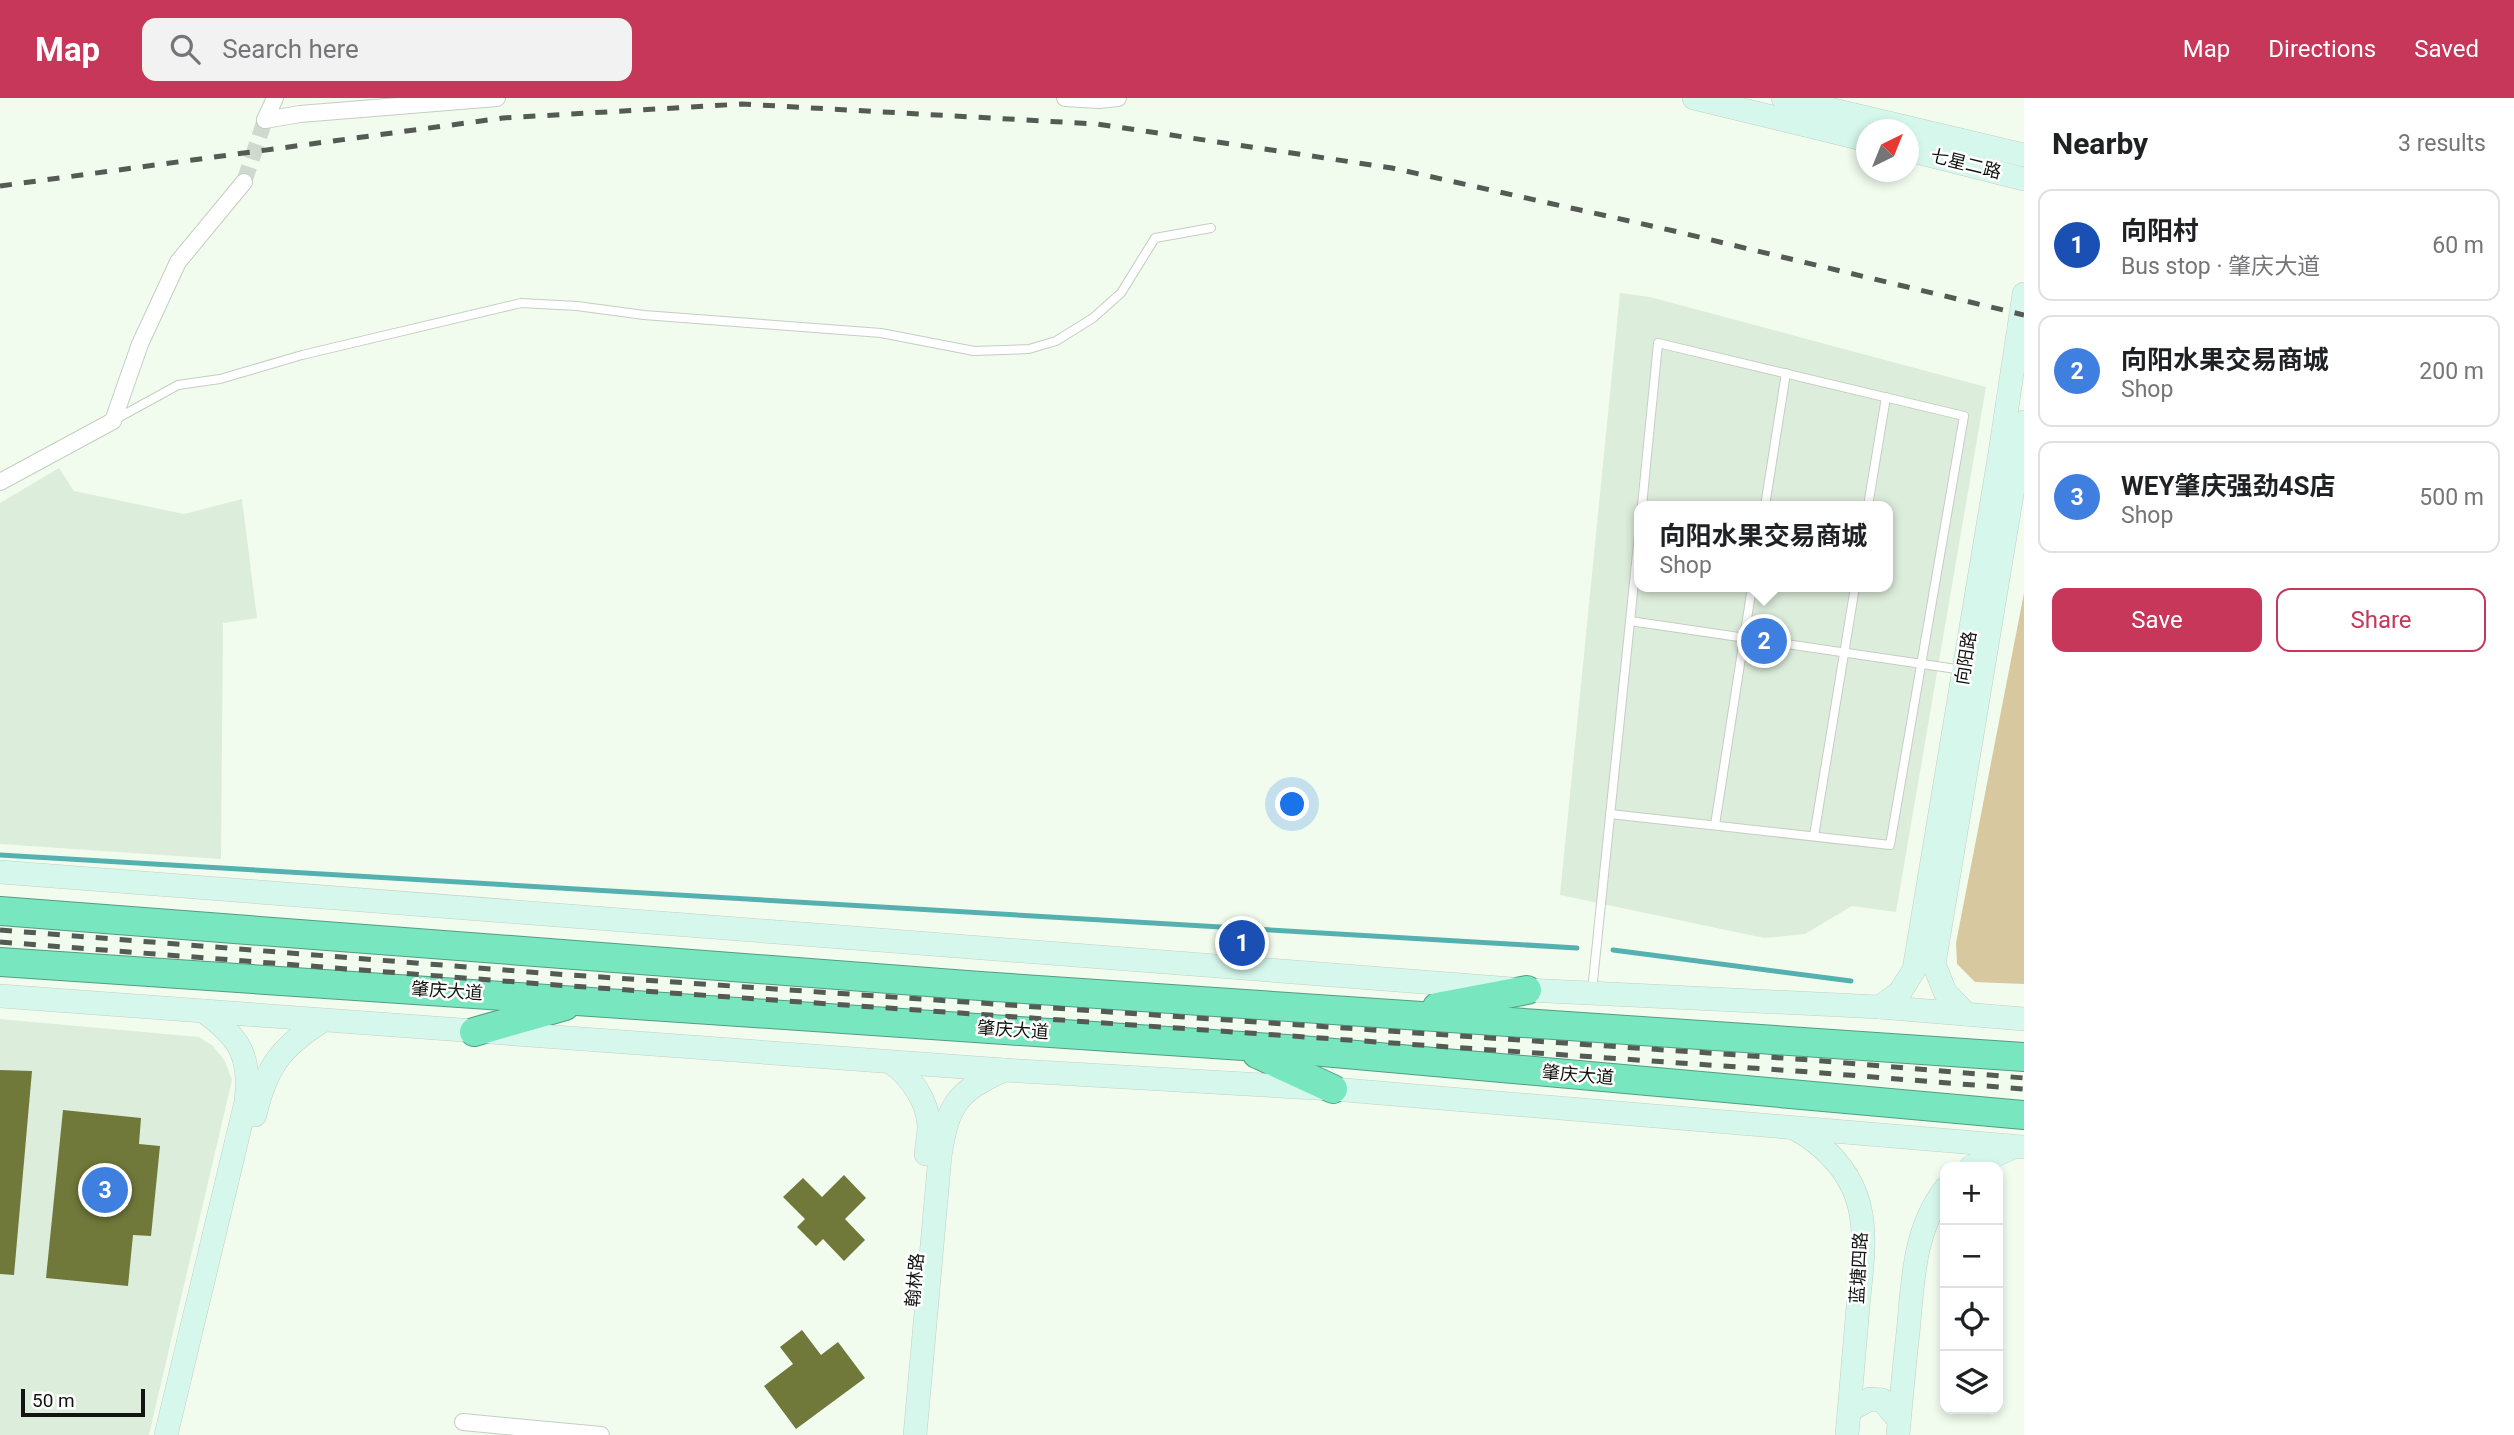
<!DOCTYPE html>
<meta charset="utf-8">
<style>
body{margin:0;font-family:Roboto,"Noto Sans SC",sans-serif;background:#f2f2f2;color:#202124}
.controls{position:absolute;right:21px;bottom:21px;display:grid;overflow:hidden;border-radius:14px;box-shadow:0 4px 10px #0003}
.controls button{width:63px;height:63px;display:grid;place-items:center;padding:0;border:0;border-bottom:2px solid #e0e0e0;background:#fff;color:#202124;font:35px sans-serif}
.compass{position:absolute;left:1856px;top:21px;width:63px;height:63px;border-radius:50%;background:#fff;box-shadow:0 4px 10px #0003;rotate:43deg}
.scale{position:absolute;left:21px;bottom:18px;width:124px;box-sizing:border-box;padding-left:7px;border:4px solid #111410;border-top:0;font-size:19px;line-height:24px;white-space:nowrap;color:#111410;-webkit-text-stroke:5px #fff;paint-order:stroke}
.you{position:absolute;left:1293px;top:707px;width:24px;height:24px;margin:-18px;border:5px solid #fff;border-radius:50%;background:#1a73e8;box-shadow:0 0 0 10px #1a73e833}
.badge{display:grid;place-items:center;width:46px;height:46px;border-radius:50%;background:#c63759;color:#fff;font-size:23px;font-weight:700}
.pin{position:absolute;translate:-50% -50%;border:4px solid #fff;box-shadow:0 2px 7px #0006}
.popup{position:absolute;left:1634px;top:403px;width:259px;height:91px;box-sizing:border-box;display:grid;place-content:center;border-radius:14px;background:#fff;filter:drop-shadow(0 2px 5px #0005);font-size:23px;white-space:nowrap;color:#757577}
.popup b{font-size:26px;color:#202124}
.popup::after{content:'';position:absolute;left:50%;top:100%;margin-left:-14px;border:14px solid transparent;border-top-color:#fff}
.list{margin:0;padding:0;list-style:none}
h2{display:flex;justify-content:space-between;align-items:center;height:91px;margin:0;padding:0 28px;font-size:30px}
h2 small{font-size:23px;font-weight:400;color:#757577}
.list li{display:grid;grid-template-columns:46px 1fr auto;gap:21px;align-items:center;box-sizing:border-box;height:112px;margin:0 14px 14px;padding:0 14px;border:2px solid #e0e0e0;border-radius:14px}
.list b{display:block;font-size:26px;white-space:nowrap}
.list p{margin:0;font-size:23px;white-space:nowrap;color:#757577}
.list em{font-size:23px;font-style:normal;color:#757577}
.actions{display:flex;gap:14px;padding:21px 28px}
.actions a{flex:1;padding:16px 0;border:2px solid #c63759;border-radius:14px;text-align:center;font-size:24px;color:#c63759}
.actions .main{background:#c63759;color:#fff}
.icon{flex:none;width:38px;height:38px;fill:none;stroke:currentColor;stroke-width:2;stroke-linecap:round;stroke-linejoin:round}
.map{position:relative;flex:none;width:2024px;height:1337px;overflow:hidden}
header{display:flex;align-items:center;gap:42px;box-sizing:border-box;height:98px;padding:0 35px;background:#c63759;color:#fff}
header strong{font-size:33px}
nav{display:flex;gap:38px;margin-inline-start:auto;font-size:24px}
.search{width:490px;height:63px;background:#f2f2f2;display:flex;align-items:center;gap:18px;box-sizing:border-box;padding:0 24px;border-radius:14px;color:#757577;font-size:26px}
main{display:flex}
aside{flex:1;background:#fff}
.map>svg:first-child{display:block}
.built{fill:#ddeddc;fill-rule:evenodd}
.green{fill:#d7c89f}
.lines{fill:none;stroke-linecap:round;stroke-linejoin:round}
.stream{stroke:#55b1b0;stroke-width:5}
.building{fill:#70793a}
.street-tunnel{stroke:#cfd9ce;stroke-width:16;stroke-dasharray:16 8;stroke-linecap:butt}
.lane-casing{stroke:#c4cec2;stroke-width:10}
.street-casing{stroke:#c4cec2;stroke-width:18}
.secondary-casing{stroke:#c4cec2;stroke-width:24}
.highway-casing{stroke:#549c82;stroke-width:30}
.lane{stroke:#fff;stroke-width:8}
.street{stroke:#fff;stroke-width:16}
.secondary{stroke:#d6f8ec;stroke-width:23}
.highway{stroke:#78e6bf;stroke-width:28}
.rail{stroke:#555b54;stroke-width:5;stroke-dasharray:12 12;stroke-linecap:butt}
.labels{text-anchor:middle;stroke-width:5;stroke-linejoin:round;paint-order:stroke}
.street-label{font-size:18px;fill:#111410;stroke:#fff}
</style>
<header>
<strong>Map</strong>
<div class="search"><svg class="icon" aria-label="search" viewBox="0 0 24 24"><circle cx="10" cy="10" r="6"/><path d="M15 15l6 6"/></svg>Search here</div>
<nav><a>Map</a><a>Directions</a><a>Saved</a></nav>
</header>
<main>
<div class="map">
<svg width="2024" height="1337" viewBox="0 0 2024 1337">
<rect width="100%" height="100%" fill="#f1fcef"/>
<g class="built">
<path d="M1620,195L1650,199L1986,289L1896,814L1852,808L1805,836L1764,840L1560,797ZM1640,408H1888V489H1640Z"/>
<path d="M59,370L74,393L184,416L242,401L257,520L223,525L221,761L0,746V405Z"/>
<path d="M0,921L199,939L213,948L225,963L232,982L149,1337H0Z"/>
</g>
<path class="green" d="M2024,495V886L1975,884L1957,866L1956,845Z"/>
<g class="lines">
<g class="stream">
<path d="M0,757L1577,850"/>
<path d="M1613,852L1851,883"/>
</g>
</g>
<g class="building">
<path d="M0,972L32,973L14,1177L0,1176Z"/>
<path d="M63,1012L141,1020L139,1046L160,1048L151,1138L133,1137L128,1188L46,1180Z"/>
<path d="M844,1077L866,1100L845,1121L865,1142L844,1163L823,1141L816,1148L797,1129L805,1121L783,1099L803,1080L822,1099Z"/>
<path d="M802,1232L821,1257L838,1244L865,1280L796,1331L764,1288L793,1266L780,1249Z"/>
</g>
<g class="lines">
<path class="street-tunnel" d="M244,84L265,22"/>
<g class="lane-casing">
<g id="lane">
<path d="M116,321L178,287L220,281L302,257L521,205L577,208L644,217L881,235L974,253L1029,251L1056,243L1093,220L1121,195L1155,140L1211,130"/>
<path d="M1765,408L1786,275"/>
<path d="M1868,408L1886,299"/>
<path d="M1630,523L1963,572"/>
<path d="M1610,716L1890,747L1964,318L1658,245L1642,408"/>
<path d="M1715,727L1752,489"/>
<path d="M1814,738L1855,489"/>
<path d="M1592,893L1640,426"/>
</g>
</g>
<g class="street-casing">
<g id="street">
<path d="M1065,0L1099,2L1118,0"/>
<path d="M265,22L300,16L497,0"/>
<path d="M265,22L275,0"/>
<path d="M0,384L113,323L140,246L178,164L244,84"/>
<path d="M463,1324L601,1337"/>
</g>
</g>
<g class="secondary-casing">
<g id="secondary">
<path d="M1694,0L1867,42"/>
<path d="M1783,0L2024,57"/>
<path d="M1909,52L2024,81"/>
<path d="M0,774L1527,892L1880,909L2024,921"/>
<path d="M0,898L1004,972L1333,991L2024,1049"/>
<path d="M1880,909L1900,894L1914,872L2000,355L2024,196"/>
<path d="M1966,916L1945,894L1934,866L2024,324"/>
<path d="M890,964C910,977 928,1003 929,1028C929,1037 927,1047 926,1056"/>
<path d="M255,1017C266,969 281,949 322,923"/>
<path d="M1796,1031C1822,1046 1845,1068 1856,1097C1869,1132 1861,1173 1858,1209C1854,1252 1851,1294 1847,1337"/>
<path d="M1971,1069L2013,1049"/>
<path d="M1850,1312L1870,1301L1882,1302L1899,1322"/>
<path d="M166,1337L246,1004C251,959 241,940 203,913"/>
<path d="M915,1337L940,1058C948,1007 956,994 1004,972"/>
<path d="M1898,1337C1901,1303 1904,1269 1908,1235C1913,1184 1913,1133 1945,1091"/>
</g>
</g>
<g class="highway-casing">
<g id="highway">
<path d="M0,813L980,888L2024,959"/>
<path d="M0,864L1301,952L2024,1017"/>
<path d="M1437,909L1527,892"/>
<path d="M474,934L565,908"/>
<path d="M1257,956L1333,991"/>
</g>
</g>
<use href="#lane" class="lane"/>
<use href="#street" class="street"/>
<use href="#secondary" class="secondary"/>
<use href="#highway" class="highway"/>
<g class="rail">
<path d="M0,88L503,20L742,6L1097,26L1392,70L1674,133L2024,217"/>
<path d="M0,832L542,875L1811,962L2024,980"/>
<path d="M0,844L542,886L1810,974L2024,991"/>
</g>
</g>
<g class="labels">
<g class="street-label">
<text transform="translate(1966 66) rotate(14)" y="6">七星二路</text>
<text transform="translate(1966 560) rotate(-81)" y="6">向阳路</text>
<text transform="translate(447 893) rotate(4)" y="6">肇庆大道</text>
<text transform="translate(1013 932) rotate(4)" y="6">肇庆大道</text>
<text transform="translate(1578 977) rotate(5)" y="6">肇庆大道</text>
<text transform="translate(1859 1170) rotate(-87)" y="6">蓝塘四路</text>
<text transform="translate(915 1182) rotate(-85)" y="6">翰林路</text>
</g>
</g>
</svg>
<div class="controls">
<button>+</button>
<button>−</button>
<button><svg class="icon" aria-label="locate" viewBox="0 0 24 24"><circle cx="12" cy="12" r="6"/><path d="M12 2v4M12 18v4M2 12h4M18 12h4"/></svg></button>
<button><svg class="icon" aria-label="layers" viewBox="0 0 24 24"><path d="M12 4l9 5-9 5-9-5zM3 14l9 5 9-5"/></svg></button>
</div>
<svg class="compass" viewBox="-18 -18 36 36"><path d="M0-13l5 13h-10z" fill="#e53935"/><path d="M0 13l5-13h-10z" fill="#757577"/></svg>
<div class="scale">50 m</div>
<div class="you"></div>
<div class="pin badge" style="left:1242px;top:845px;background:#1a4fb4">1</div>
<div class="pin badge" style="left:1764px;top:543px;background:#3f7fe0">2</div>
<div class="popup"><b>向阳水果交易商城</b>Shop</div>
<div class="pin badge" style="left:105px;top:1092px;background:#3f7fe0">3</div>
</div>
<aside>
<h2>Nearby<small>3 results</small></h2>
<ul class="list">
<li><span class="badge" style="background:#1a4fb4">1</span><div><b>向阳村</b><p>Bus stop · 肇庆大道</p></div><em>60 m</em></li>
<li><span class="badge" style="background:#3f7fe0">2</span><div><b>向阳水果交易商城</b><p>Shop</p></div><em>200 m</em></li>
<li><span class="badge" style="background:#3f7fe0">3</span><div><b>WEY肇庆强劲4S店</b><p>Shop</p></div><em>500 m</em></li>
</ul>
<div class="actions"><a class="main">Save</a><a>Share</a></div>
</aside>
</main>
